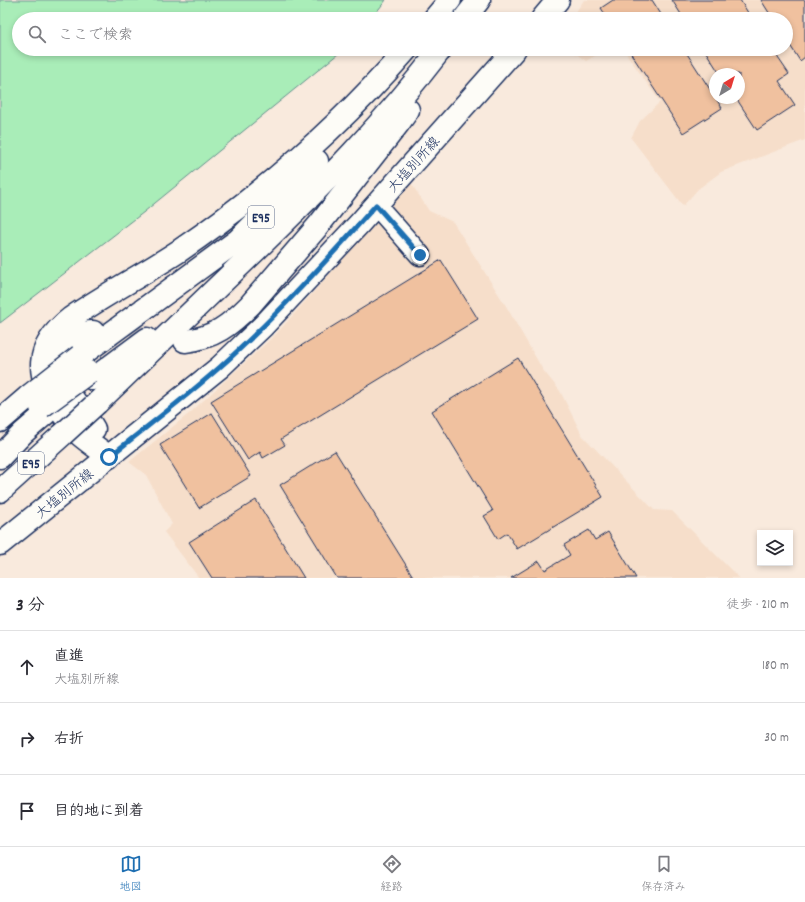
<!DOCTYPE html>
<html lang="ja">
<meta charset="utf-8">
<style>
body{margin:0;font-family:Dekko,"Klee One",sans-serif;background:#f2f2f3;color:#2b2b33}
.controls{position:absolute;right:12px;bottom:12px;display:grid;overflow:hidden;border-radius:0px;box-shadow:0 2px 6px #0003}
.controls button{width:36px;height:36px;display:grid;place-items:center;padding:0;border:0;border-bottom:1px solid #e1e1e2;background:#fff;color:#2b2b33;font:20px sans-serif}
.compass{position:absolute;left:709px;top:68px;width:36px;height:36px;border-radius:50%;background:#fff;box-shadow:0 2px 6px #0003;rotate:38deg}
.stop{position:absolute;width:12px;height:12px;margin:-9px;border:3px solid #1f6fb2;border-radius:50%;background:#fff}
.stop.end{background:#1f6fb2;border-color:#fff;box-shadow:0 1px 4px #0008}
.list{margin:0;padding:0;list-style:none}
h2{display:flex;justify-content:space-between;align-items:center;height:52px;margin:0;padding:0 16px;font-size:17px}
h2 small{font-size:13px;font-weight:400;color:#7c7c81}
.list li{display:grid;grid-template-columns:26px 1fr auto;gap:12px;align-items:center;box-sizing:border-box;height:72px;padding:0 16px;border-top:1px solid #e1e1e2}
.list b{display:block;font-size:15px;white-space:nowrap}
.list p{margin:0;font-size:13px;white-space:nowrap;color:#7c7c81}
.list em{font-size:13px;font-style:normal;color:#7c7c81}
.icon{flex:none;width:22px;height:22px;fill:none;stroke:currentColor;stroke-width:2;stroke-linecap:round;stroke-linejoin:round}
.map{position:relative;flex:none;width:805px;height:578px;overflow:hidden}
.search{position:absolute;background:#fff;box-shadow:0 2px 6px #0003;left:12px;right:12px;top:12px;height:44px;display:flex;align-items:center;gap:10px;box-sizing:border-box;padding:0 14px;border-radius:22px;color:#7c7c81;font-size:15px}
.sheet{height:268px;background:#fff}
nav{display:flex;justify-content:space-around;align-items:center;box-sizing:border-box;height:56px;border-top:1px solid #e1e1e2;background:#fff;font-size:11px;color:#7c7c81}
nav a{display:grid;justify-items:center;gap:2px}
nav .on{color:#1f6fb2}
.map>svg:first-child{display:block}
.built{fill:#f6deca;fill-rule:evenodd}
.green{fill:#a9edb8;stroke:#628e8b}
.building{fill:#f0c19f;stroke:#1b2f5e}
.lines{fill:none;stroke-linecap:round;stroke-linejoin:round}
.highway-tunnel{stroke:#cdc5c4;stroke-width:22;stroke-dasharray:22 11;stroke-linecap:butt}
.minor-casing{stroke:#1b2f5e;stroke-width:23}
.major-casing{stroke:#1b2f5e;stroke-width:25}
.highway-casing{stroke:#1b2f5e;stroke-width:25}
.minor{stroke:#fdfcf7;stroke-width:20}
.major{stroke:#fdfcf7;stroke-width:22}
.highway{stroke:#fdfcf7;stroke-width:22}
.highway-bridge-casing{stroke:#1b2f5e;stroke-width:25;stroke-linecap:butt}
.highway-bridge{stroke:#fdfcf7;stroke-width:22}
.route{stroke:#1f6fb2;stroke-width:5}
.labels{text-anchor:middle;stroke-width:3;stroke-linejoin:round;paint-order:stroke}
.shield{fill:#fdfcf7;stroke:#5f6c8c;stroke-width:1}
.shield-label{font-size:13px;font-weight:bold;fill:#1b2f5e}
.street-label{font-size:14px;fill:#1b2f5e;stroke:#fdfcf7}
</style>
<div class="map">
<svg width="805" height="578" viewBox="0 0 805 578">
<rect width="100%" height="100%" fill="#f9eadd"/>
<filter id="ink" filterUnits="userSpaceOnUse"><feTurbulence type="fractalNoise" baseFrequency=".025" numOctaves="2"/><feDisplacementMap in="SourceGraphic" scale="8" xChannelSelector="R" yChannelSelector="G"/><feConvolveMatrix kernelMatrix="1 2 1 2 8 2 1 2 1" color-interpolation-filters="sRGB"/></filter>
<g filter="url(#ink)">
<g class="built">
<path d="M584,0H805V140L721,172L698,189L683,206L631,138L640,121L660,102L623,49H786V19H571ZM715,74H739V98H715Z"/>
<path d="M569,49H607L586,61Z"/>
<path d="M411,183L429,211L453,222L506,306L543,370L560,391L582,435L654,510L672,511L739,578H199L164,532L172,524L146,475L129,462L191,412L276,334Z"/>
</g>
<path class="green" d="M0,0H386L371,19H19V49H344L144,212L0,323Z"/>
<g class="building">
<path d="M613,0H652L664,19H608L601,8Z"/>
<path d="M672,0H740L752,19H684Z"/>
<path d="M761,0H805V57L800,61L786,39V19H773Z"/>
<path d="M628,49H684L722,108L683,133Z"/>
<path d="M704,49H772L789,74L779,81L795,105L757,130L736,98H739V74H720Z"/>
<path d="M441,260L478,319L281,439L285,445L263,458L260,452L248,460L211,401Z"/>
<path d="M518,358L603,497L517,549L507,533L498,539L484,516L493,511L432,411Z"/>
<path d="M212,413L251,476L199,508L160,445Z"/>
<path d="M335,451L414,578H337L280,485Z"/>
<path d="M256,500L304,578H212L189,542Z"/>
<path d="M589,530L595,540L608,532L636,578H511L539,561L545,570L570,555L564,545Z"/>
</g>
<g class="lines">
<path class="highway-tunnel" d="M97,332L162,340"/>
<g class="minor-casing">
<path id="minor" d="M376,205L420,255"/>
</g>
<g class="major-casing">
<g id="major">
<path d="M542,19L558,0"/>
<path d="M0,544L220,367L263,326L359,224L515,49"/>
</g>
</g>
<g class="highway-casing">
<g id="highway">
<path d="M434,19L450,0"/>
<path d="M464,19L479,0"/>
<path d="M93,332C83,332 75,335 68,342C38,369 82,406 94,429"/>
<path d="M185,341C214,338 230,325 250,305L318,226L398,124L408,110"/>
<path d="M80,356L238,240L317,161"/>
<path d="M93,379L147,339"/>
<path d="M97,403C150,352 203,301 256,250C322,186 386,121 441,49"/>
<path d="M0,421L29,396"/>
<path d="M0,457L23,433L45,414"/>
<path d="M109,457C99,449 88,442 79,434C73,428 68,420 62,413C34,376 34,347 71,318C106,294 144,274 179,251C264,193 340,126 407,49"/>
<path d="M0,491L62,435"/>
</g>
</g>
<use href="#minor" class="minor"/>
<use href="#major" class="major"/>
<use href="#highway" class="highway"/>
<g class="highway-bridge-casing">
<g id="highway-bridge">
<path d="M29,396L80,356"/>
<path d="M41,407L89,372"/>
<path d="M62,435L97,403"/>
</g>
</g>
<use href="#highway-bridge" class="highway-bridge"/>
</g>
</g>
<g class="lines" filter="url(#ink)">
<path class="route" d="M109,457C146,427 185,398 220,367C276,317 327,260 376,205L420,255"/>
</g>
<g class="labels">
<g class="shield">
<rect x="248" y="206" width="26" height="22" rx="3"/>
<rect x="18" y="452" width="26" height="22" rx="3"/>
</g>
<g class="shield-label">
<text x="261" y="222">E95</text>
<text x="31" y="468">E95</text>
</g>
<g class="street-label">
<text transform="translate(413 164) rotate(-48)" y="5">大塩別所線</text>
<text transform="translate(64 493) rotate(-39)" y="5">大塩別所線</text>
</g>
</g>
</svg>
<div class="controls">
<button><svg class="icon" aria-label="layers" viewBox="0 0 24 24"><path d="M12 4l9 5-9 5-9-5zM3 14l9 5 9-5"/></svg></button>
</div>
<svg class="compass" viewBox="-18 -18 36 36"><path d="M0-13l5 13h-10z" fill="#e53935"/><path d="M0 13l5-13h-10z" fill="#7c7c81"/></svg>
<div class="stop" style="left:109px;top:457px"></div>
<div class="stop end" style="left:420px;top:255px"></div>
<div class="search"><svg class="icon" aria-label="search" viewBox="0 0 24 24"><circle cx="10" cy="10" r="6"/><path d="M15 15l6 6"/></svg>ここで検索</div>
</div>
<section class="sheet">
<h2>3 分<small>徒歩 · 210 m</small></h2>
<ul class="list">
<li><svg class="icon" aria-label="ahead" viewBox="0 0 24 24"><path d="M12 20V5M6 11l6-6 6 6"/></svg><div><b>直進</b><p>大塩別所線</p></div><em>180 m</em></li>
<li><svg class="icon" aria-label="right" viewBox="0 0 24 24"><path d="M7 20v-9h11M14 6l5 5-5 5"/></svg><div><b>右折</b></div><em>30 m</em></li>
<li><svg class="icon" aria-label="arrive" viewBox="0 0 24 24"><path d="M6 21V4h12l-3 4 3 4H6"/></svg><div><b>目的地に到着</b></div></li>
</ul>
</section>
<nav>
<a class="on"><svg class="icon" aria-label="map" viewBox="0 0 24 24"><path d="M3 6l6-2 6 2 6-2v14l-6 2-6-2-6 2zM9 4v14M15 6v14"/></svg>地図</a>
<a><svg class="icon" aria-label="directions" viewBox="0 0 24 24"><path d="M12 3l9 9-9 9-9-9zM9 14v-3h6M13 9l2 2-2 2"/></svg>経路</a>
<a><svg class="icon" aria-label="saved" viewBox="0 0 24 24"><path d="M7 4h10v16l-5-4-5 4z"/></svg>保存済み</a>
</nav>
